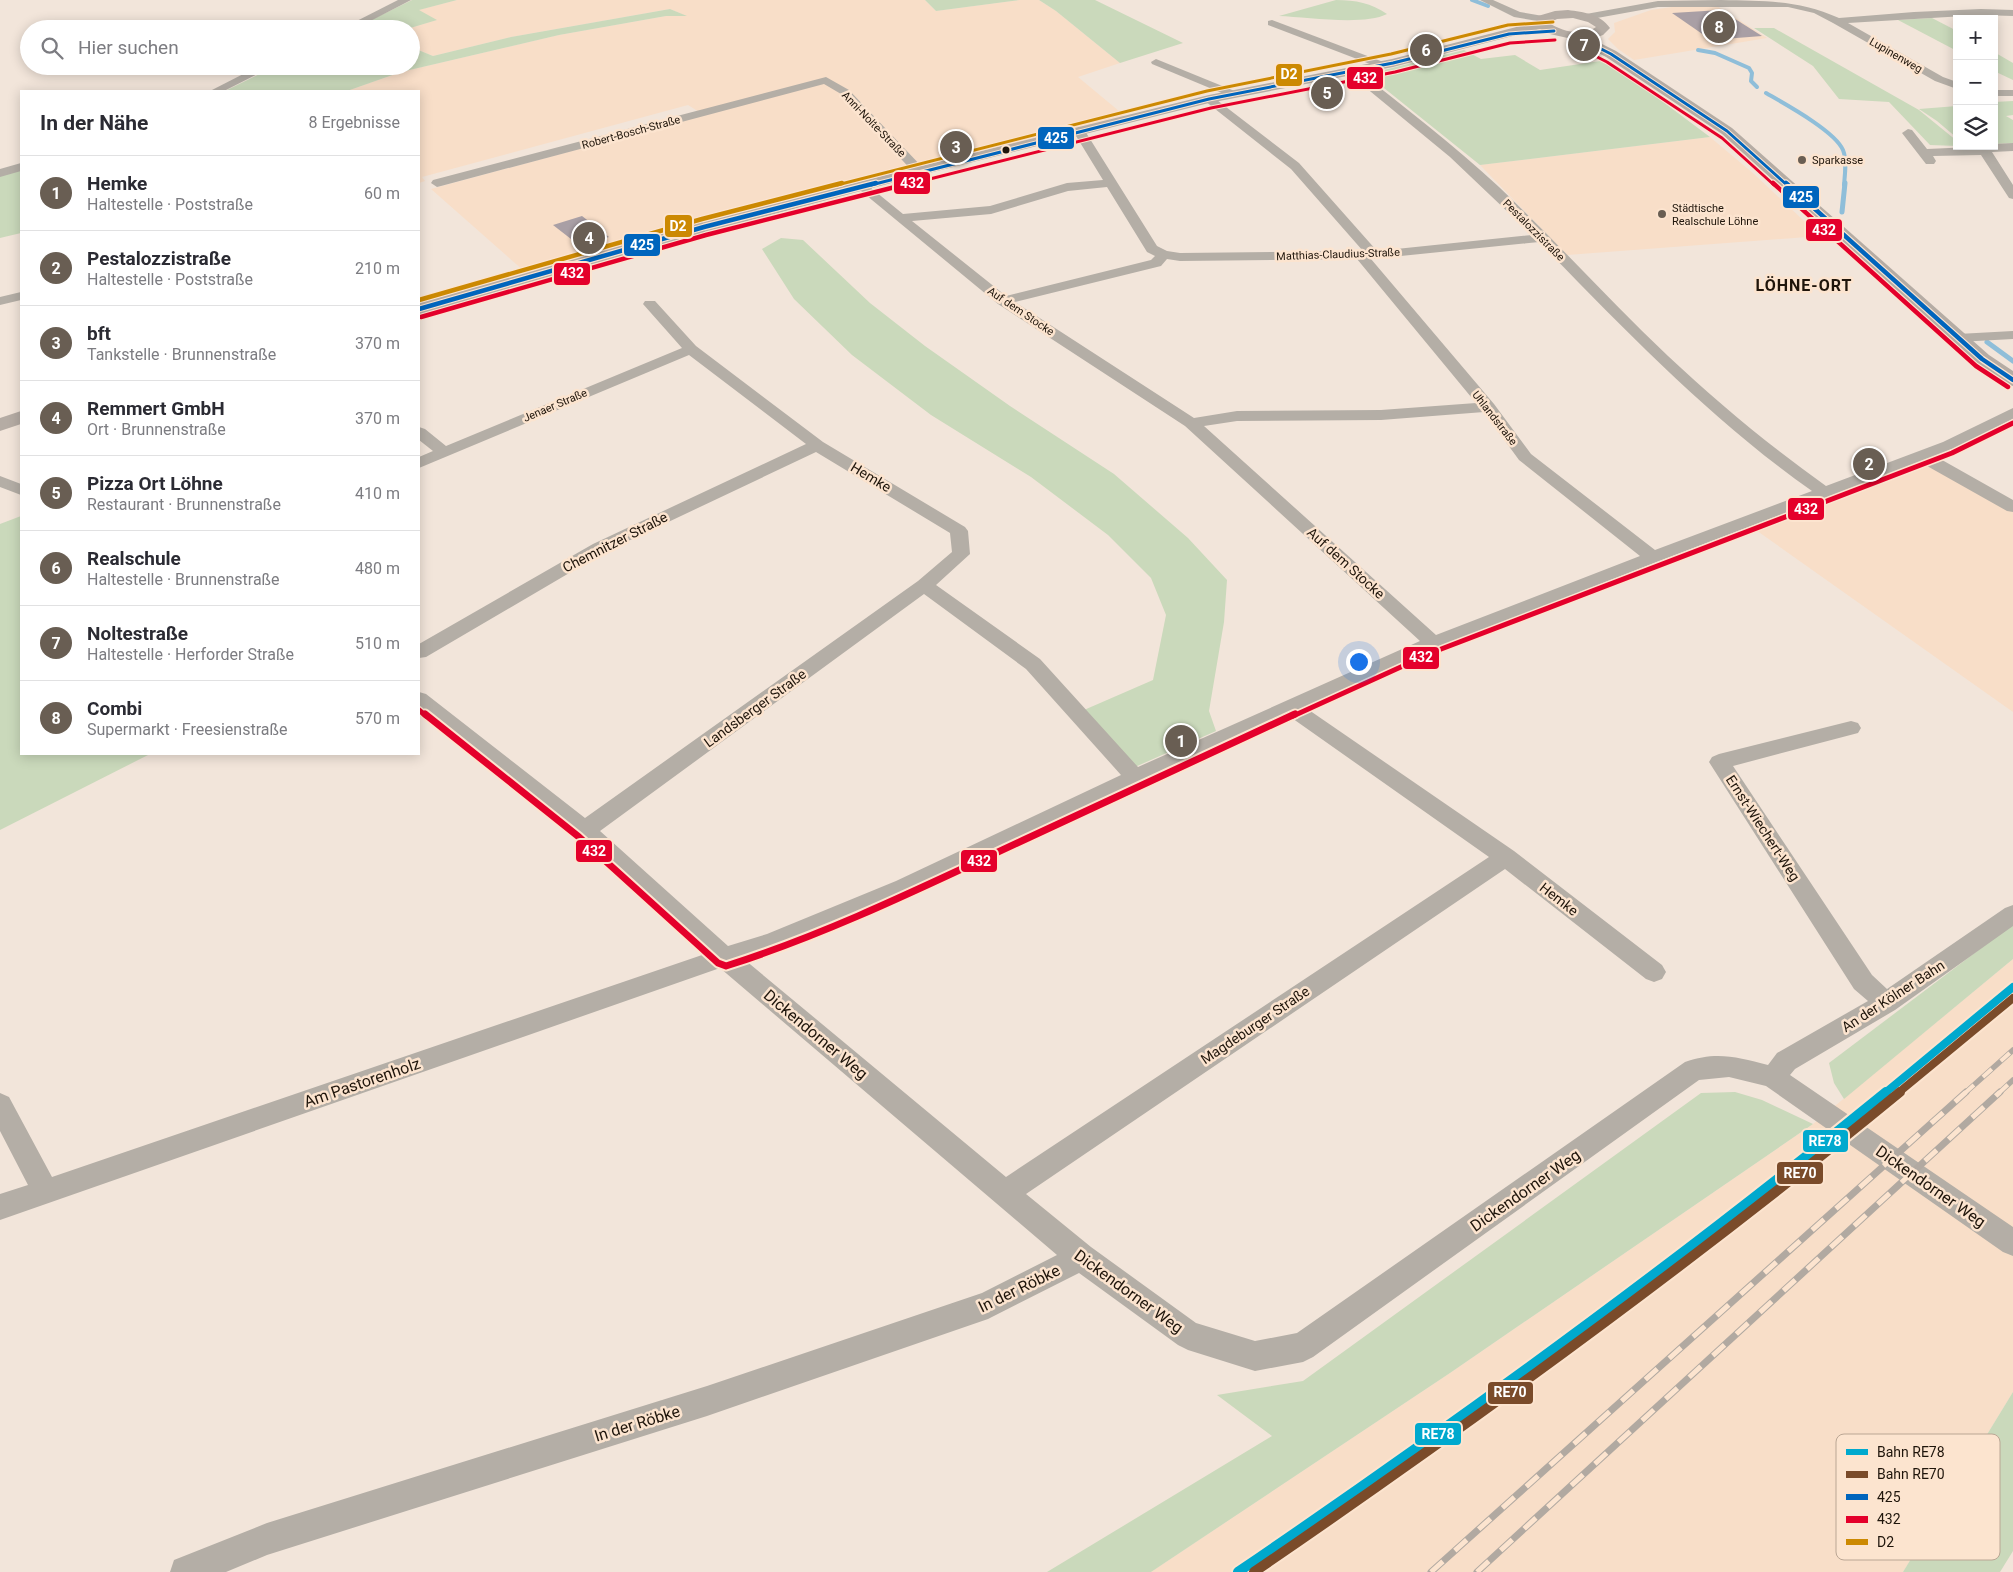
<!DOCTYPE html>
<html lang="de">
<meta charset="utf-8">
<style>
body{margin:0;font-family:Roboto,sans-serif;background:#f7f7f7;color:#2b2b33}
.controls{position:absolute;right:15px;top:15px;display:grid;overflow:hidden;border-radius:0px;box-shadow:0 2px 12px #0003}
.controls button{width:45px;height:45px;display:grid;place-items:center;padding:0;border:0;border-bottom:1px solid #e1e1e2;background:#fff;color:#2b2b33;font:25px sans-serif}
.you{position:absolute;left:1358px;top:661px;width:18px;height:18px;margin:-12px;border:4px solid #fff;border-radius:50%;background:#1a73e8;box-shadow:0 0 0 8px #1a73e833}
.badge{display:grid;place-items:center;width:32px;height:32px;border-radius:50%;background:#695e53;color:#fff;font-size:16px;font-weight:700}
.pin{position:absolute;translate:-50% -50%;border:2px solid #fff;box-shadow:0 1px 5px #0006}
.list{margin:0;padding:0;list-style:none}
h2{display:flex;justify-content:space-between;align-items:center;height:65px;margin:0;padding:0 20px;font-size:21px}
h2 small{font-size:16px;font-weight:400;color:#7c7c81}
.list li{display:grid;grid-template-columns:32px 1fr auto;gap:15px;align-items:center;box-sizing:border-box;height:75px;padding:0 20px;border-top:1px solid #e1e1e2}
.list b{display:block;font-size:19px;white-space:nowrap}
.list p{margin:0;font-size:16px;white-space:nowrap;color:#7c7c81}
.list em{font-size:16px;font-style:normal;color:#7c7c81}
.icon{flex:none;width:28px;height:28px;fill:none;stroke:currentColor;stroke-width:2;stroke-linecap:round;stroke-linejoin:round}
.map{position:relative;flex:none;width:2013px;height:1572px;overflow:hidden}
.search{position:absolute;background:#fff;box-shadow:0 2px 12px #0003;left:20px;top:20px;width:400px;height:55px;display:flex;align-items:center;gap:12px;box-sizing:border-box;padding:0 18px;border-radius:28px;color:#7c7c81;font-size:19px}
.panel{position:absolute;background:#fff;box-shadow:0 2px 12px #0003;left:20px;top:90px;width:400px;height:665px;border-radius:0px}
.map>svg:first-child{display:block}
.built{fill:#f8dec8}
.green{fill:#cad9bb}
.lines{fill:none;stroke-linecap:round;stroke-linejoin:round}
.stream-far1{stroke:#8fbed9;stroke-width:4}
.stream{stroke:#8fbed9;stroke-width:5}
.building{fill:#a99fa5}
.street{fill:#b4aea6;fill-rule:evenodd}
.secondary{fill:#b5aca4;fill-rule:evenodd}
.rail-far1-casing{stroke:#b1a9a1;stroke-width:5.5}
.rail-casing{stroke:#b1a9a1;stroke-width:7}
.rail-far1{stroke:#fce4cf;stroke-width:4;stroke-dasharray:12;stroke-linecap:butt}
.rail{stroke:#fce4cf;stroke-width:5;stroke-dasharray:16;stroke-linecap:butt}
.bus-1-far1-casing{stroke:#fce4cf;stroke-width:5}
.bus-1-casing{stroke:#fce4cf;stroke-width:7}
.bus-2-far3-casing{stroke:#fce4cf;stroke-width:5}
.bus-2-far2-casing{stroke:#fce4cf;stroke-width:7}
.bus-2-far1-casing{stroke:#fce4cf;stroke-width:8}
.bus-2-casing{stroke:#fce4cf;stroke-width:11}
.bus-3-far1-casing{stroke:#fce4cf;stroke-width:5}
.bus-3-casing{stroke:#fce4cf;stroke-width:7}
.bus-1-far1{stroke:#0065bd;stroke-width:3}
.bus-1{stroke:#0065bd;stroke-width:4.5}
.bus-2-far3{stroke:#e4002b;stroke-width:3}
.bus-2-far2{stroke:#e4002b;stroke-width:4.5}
.bus-2-far1{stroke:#e4002b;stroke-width:5}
.bus-2{stroke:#e4002b;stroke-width:7}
.bus-3-far1{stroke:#cc8902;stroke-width:3}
.bus-3{stroke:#cc8902;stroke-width:4.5}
.rail-1-far1-casing{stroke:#fce4cf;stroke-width:12}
.rail-1-casing{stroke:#fce4cf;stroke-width:14}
.rail-2-far1-casing{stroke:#fce4cf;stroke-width:12}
.rail-2-casing{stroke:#fce4cf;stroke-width:14}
.rail-1-far1{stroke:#00a9ce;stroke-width:8}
.rail-1{stroke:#00a9ce;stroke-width:10}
.rail-2-far1{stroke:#7a4b2a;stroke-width:8}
.rail-2{stroke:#7a4b2a;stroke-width:10}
.bus-dot{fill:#1f150b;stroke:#fce4cf;stroke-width:2}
.poi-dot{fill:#695e53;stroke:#fce4cf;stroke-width:2}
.labels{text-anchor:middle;stroke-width:5;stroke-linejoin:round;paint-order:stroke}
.far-street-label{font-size:11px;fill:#1f150b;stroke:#fce4cf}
.far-poi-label{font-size:11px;fill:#1f150b;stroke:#fce4cf;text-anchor:start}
.street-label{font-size:14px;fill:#1f150b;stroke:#fce4cf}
.far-district-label{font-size:16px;font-weight:bold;letter-spacing:1px;fill:#1f150b;stroke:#fce4cf}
.near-street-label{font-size:16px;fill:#1f150b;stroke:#fce4cf}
.key{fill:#fce4cf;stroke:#baa694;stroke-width:1}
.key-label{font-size:14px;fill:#1f150b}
.line-badge{stroke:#fce4cf;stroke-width:2}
.badge-label{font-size:14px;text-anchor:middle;font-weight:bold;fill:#fff}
</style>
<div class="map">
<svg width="2013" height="1572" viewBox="0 0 2013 1572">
<rect width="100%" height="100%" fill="#f2e5da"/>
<g class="built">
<path d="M457,0H925L936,11L1019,0H1039L1056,11L1120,63L1078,77L1125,116L755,207L524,271L431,189L704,115L688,105L422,177L425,181L419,183V91H347L401,72L559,35L666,16H686L670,9L511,37L433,56L411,47V29H407L436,20L418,10Z"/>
<path d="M1717,6L1767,38L1634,60L1618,49L1608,39L1615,32L1614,23L1651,10L1672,7Z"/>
<path d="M1710,137L1754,174L1820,236L1567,255L1480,165Z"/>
<path d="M1928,462L2013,502V712L1753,528Z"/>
<path d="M2013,959V1392L1903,1572H1151L1450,1373L1813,1124Z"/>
</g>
<g class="green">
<path d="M412,0H457L419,10L437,20L407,29H353Z"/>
<path d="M925,0H1019L936,11Z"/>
<path d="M1039,0H1095L1183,43L1120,63L1056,11Z"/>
<path d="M1336,0C1356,0 1371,3 1387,14C1364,26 1306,17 1279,16Z"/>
<path d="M670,9L687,16H666L559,35L401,72L347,91H225L276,66H411V47L433,56L511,37Z"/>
<path d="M1932,18L1957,31V51L1898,20Z"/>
<path d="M1754,28H1774L1919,110L1957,141V146L1930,145L1889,102L1839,99L1813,66Z"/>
<path d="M1464,50L1481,59L1515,55L1540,70L1607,60L1710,137L1480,165L1369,76L1372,73Z"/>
<path d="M1994,52L2013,63V80L1994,71Z"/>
<path d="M2013,101V115L2006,116L2013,120V143L1994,144V102Z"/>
<path d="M1957,106V138L1937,121L1919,109Z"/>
<path d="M21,169V233L0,238V175Z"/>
<path d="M781,238L803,240L870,303L925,346L1010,406L1114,474L1188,538L1227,580L1224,622L1209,711L1216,731L1135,767L1084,710L1153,680L1166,615L1151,578L1108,535L1031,477L931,415L852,355L794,299L762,249Z"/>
<path d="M21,516V754H150L0,830V524Z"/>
<path d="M2013,924V959L1844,1099L1834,1083L1829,1063Z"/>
<path d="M1735,1092L1762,1100L1813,1124L1450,1373L1151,1572H1047L1272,1436L1217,1395L1303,1381L1701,1093Z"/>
<path d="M2013,1392V1551L2000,1572H1903Z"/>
</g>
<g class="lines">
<g class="stream-far1">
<path d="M1472,0L1488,6"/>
<path d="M1698,50L1715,53L1749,68L1752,73L1751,81L1757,87"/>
<path d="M1766,93C1785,104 1835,131 1843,150C1847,160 1845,174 1844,185"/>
</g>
<g class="stream">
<path d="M1842,212L1845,183"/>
<path d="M1987,342L2013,361"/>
</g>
</g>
<g class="building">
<path d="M1721,10L1762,36L1711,40L1672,13Z"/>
<path d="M582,216L609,237L580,246L553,225Z"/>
</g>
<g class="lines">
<g class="street">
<path d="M398,0H411L355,29H341Z"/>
<path d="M1480,0H1493L1520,12L1543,16L1548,19L1543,22L1514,17Z"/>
<path d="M1721,0C1765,1 1798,0 1839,18L1914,12L1981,9L2013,10V16L1981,15L1848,23L1943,77L1957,82V89L1935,81L1833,23L1814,13L1788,7H1658L1586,20L1581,17L1586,14L1658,1Z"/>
<path d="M1272,20L1386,63L1387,65L1382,68L1378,67L1268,25V21Z"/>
<path d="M1156,59L1237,92L1239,94L1233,97L1229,96L1152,64L1151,62Z"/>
<path d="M259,66H273L224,91H210Z"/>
<path d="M1352,68L1356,69C1404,107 1454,145 1499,187C1557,242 1610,301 1668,356C1718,403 1770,446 1826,486L1943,442L2013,408V419L1955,448L1935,456L2013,500V512L2007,511L1920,462L1659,561L1440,647L1306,708L1514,851L1662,965L1666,972L1662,979L1654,982L1646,979L1505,869L1026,1194L1091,1247L1196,1323L1255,1341L1297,1333L1685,1062C1716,1051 1737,1057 1768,1065L1777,1053L1868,1001L1854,989L1709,762L1712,757L1719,754L1851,721L1858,723L1861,728L1858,733L1733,766L1872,975L1887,989L2005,908L2013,905V926L1895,1010L1795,1069L1790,1075L2013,1227V1256L2003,1252L1766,1086L1729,1077L1699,1080L1313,1357L1303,1362L1255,1371L1188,1350L1178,1345L1079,1273L988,1319L707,1416L267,1555L226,1572H170L174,1560L267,1523L707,1386L982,1293L1057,1255L720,968L0,1220V1194L28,1185L0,1131V1093L9,1097L52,1177L705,954L577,836L419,709V692L426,694L585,818L918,581L952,552L950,533L816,452L605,552L426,657L419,658V644L593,544L806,444L689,355L419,468V457L433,451L419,440V427L425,429L446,446L682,348L643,304L645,301H655L696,346L823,442L965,527L968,531L970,554L936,585L1040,659L1138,767L1420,641L1185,426L998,304L855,186L861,182L865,183L903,214L990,206L1067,183L1103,180L1073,131L1079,127L1085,131L1157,246L1167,251L1180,253L1363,251L1291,169L1205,101L1203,99L1209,96L1213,97L1299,163L1377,251L1532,235L1450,157L1348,73L1347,71ZM1107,187L1147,252L1155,256L1151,260L1006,296L912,221L991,214L1068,191ZM1539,242C1626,331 1710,419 1812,491L1655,550L1531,454L1494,404L1371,259ZM1167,259L1180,261L1357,259L1476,403L1381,410L1237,411L1194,418L1015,302L1161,266ZM1484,412L1519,460L1640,556L1436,635L1204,426L1237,421L1381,420ZM924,594L1026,669L1121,775L896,881L767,934L728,946L600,831ZM1289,716L1489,857L1006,1177L745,960C837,932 925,887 1012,845C1103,801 1196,758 1289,716Z"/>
<path d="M826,77L849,90L923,168L925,171L923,174H915L841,94L824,84L441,186L437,187L431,183L433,180Z"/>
<rect x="1994" y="90" width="19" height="6"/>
<path d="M1908,129L1912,130L1927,149L1994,146V144L2013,143V151L1992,152L2013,185V199L2009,198L1981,155L1933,156L1936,161L1934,164H1926L1902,133Z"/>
<path d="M21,163V171L0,177V169Z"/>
<path d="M21,292V300L0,305V297Z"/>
<path d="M2013,331V339L1958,342L1953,341L1951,338L1953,335L1958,334Z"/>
<path d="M0,476L21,484V495L0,487Z"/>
</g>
<g class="secondary">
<path d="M1568,10C1584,12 1600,14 1610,28L1603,35L1592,39L1616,51L1732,128L1989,355L2013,371V386L2006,384L1975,363L1722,134L1606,57L1572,39L1550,34L1540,29L1393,67L1209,103L925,174L710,231L419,315V303L698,223L913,168L1209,95L1392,59L1536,22L1538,16L1555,11ZM1573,18L1588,22L1596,27C1583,37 1561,31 1549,23L1557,19Z"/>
<path d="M21,411V424L0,431V418Z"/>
</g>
<g class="rail-far1-casing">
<g id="rail-far1">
<path d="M1965,1093L2013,1050"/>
<path d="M1999,1093L2013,1080"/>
</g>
</g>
<g class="rail-casing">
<g id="rail">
<path d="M1431,1572L1966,1092"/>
<path d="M1477,1572L2000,1092"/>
</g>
</g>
<use href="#rail-far1" class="rail-far1"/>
<use href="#rail" class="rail"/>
<g class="bus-1-far1-casing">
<g id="bus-1-far1">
<path d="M1574,35L1611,54L1727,131L1787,185"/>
<path d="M871,185L1209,99L1393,63L1509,34L1554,31"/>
</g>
</g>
<g class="bus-1-casing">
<g id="bus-1">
<path d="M1786,183L1982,359L2013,380"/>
<path d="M419,309L704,227L876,183"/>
</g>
</g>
<g class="bus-2-far3-casing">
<g id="bus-2-far3">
<path d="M1570,43L1607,62L1722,138L1774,185"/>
<path d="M906,185L1211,108L1395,72L1510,43L1555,40"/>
</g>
</g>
<g class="bus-2-far2-casing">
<g id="bus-2-far2">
<path d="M1773,183L1976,366L2008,387"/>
<path d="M421,317L706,235L911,183"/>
</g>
</g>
<g class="bus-2-far1-casing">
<g id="bus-2-far1">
<path d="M419,710L426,716"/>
<path d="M1293,716L1436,651L1952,453L2013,423"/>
</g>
</g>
<g class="bus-2-casing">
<path id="bus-2" d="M425,714L579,837L718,963L726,966C830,933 929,884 1028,838C1117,796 1206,755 1295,714"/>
</g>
<g class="bus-3-far1-casing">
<path id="bus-3-far1" d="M837,185L1207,91L1391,54L1508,25L1553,22"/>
</g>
<g class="bus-3-casing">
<path id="bus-3" d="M419,300L702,219L842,183"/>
</g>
<use href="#bus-1-far1" class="bus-1-far1"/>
<use href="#bus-1" class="bus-1"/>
<use href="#bus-2-far3" class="bus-2-far3"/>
<use href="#bus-2-far2" class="bus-2-far2"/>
<use href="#bus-2-far1" class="bus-2-far1"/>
<use href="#bus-2" class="bus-2"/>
<use href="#bus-3-far1" class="bus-3-far1"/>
<use href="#bus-3" class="bus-3"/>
<g class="rail-1-far1-casing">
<path id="rail-1-far1" d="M1885,1093L2013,987"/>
</g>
<g class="rail-1-casing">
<path id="rail-1" d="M1238,1572C1461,1420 1677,1263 1886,1092"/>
</g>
<g class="rail-2-far1-casing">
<path id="rail-2-far1" d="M1898,1093L2013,998"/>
</g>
<g class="rail-2-casing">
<path id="rail-2" d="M1254,1572C1476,1420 1692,1263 1900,1092"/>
</g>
<use href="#rail-1-far1" class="rail-1-far1"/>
<use href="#rail-1" class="rail-1"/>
<use href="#rail-2-far1" class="rail-2-far1"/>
<use href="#rail-2" class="rail-2"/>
</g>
<circle class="bus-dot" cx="1006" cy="150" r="4.5"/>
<g class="poi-dot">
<circle cx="1802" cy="160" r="5"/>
<circle cx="1662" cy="214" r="5"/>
</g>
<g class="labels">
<g class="far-street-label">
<text transform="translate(1896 55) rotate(30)" y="4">Lupinenweg</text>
<text transform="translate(874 124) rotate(46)" y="4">Anni-Nolte-Straße</text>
<text transform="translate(631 132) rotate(-15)" y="4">Robert-Bosch-Straße</text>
<text transform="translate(1534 230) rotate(45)" y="4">Pestalozzistraße</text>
<text transform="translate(1338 254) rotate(-2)" y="4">Matthias-Claudius-Straße</text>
<text transform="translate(1021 311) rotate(34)" y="4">Auf dem Stocke</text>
<text transform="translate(555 405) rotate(-23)" y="4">Jenaer Straße</text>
<text transform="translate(1495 418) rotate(52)" y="4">Uhlandstraße</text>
</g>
<g class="far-poi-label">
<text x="1812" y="164">Sparkasse</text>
<text x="1672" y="212">Städtische<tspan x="1672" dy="13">Realschule Löhne</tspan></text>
</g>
<g class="street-label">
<text transform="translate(871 477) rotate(31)" y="5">Hemke</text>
<text transform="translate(615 542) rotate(-27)" y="5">Chemnitzer Straße</text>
<text transform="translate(1346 563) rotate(42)" y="5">Auf dem Stocke</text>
<text transform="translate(755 708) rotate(-36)" y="5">Landsberger Straße</text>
<text transform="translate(1763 828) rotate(57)" y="5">Ernst-Wiechert-Weg</text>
<text transform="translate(1559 899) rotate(38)" y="5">Hemke</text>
<text transform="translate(1893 996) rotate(-33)" y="5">An der Kölner Bahn</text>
<text transform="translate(1255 1025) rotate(-34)" y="5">Magdeburger Straße</text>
</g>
<g class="far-district-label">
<text x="1804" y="291">LÖHNE-ORT</text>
</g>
<g class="near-street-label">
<text transform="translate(816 1034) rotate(40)" y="6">Dickendorner Weg</text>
<text transform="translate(362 1082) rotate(-19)" y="6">Am Pastorenholz</text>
<text transform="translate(1931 1186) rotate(35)" y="6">Dickendorner Weg</text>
<text transform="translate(1525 1190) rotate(-35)" y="6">Dickendorner Weg</text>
<text transform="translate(1019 1288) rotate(-26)" y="6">In der Röbke</text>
<text transform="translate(1129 1291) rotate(36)" y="6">Dickendorner Weg</text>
<text transform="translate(637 1423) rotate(-17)" y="6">In der Röbke</text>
</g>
</g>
<rect x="1836" y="1434" width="164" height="126" rx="8" class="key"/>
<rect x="1846" y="1449" width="22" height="6" fill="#00a9ce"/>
<rect x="1846" y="1471" width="22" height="7" fill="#7a4b2a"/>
<rect x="1846" y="1494" width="22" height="6" fill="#0065bd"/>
<rect x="1846" y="1516" width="22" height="7" fill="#e4002b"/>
<rect x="1846" y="1539" width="22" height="6" fill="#cc8902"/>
<g class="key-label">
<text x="1877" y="1457">Bahn RE78</text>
<text x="1877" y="1479">Bahn RE70</text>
<text x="1877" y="1502">425</text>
<text x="1877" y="1524">432</text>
<text x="1877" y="1547">D2</text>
</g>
<g class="line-badge">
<rect x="1275" y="63" width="28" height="24" rx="5" fill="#cc8902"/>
<rect x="1346" y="66" width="38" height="24" rx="5" fill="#e4002b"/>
<rect x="1037" y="126" width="38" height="24" rx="5" fill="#0065bd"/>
<rect x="893" y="171" width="38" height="24" rx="5" fill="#e4002b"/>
<rect x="1782" y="185" width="38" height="24" rx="5" fill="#0065bd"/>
<rect x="664" y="214" width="29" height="24" rx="5" fill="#cc8902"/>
<rect x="1805" y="218" width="38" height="24" rx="5" fill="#e4002b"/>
<rect x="623" y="233" width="38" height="24" rx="5" fill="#0065bd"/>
<rect x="553" y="262" width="38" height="24" rx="5" fill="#e4002b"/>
<rect x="1787" y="497" width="38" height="24" rx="5" fill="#e4002b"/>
<rect x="1402" y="646" width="38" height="24" rx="5" fill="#e4002b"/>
<rect x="575" y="839" width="38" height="24" rx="5" fill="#e4002b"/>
<rect x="960" y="849" width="38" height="24" rx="5" fill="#e4002b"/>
<rect x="1802" y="1129" width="47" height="24" rx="5" fill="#00a9ce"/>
<rect x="1776" y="1161" width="48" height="24" rx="5" fill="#7a4b2a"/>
<rect x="1487" y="1381" width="47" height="24" rx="5" fill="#7a4b2a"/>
<rect x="1414" y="1422" width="48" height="24" rx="5" fill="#00a9ce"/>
</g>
<g class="badge-label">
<text x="1289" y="79">D2</text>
<text x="1365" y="83">432</text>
<text x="1056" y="143">425</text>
<text x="912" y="188">432</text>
<text x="1801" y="202">425</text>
<text x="678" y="231">D2</text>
<text x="1824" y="235">432</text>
<text x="642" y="250">425</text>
<text x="572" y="278">432</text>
<text x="1806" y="514">432</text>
<text x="1421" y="662">432</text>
<text x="594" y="856">432</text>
<text x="979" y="866">432</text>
<text x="1825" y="1146">RE78</text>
<text x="1800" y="1178">RE70</text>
<text x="1510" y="1397">RE70</text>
<text x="1438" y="1439">RE78</text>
</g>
</svg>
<div class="controls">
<button>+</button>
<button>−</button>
<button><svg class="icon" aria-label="layers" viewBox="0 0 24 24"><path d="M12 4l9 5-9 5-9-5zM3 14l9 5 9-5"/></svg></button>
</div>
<div class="you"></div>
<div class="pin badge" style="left:1181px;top:741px">1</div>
<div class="pin badge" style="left:1869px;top:464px">2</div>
<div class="pin badge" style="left:956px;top:147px">3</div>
<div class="pin badge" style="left:589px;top:238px">4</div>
<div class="pin badge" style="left:1327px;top:93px">5</div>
<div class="pin badge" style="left:1426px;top:50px">6</div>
<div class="pin badge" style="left:1584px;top:45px">7</div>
<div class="pin badge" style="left:1719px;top:27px">8</div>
<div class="search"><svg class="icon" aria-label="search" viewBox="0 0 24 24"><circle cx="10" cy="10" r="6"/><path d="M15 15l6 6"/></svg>Hier suchen</div>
<section class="panel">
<h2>In der Nähe<small>8 Ergebnisse</small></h2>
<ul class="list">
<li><span class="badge">1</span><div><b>Hemke</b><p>Haltestelle · Poststraße</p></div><em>60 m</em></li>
<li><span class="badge">2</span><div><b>Pestalozzistraße</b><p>Haltestelle · Poststraße</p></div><em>210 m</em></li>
<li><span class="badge">3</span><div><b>bft</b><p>Tankstelle · Brunnenstraße</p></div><em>370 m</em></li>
<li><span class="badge">4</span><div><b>Remmert GmbH</b><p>Ort · Brunnenstraße</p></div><em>370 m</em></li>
<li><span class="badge">5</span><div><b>Pizza Ort Löhne</b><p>Restaurant · Brunnenstraße</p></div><em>410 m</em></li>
<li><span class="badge">6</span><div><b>Realschule</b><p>Haltestelle · Brunnenstraße</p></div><em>480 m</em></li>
<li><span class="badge">7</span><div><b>Noltestraße</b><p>Haltestelle · Herforder Straße</p></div><em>510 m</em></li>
<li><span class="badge">8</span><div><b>Combi</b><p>Supermarkt · Freesienstraße</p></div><em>570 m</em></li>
</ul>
</section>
</div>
